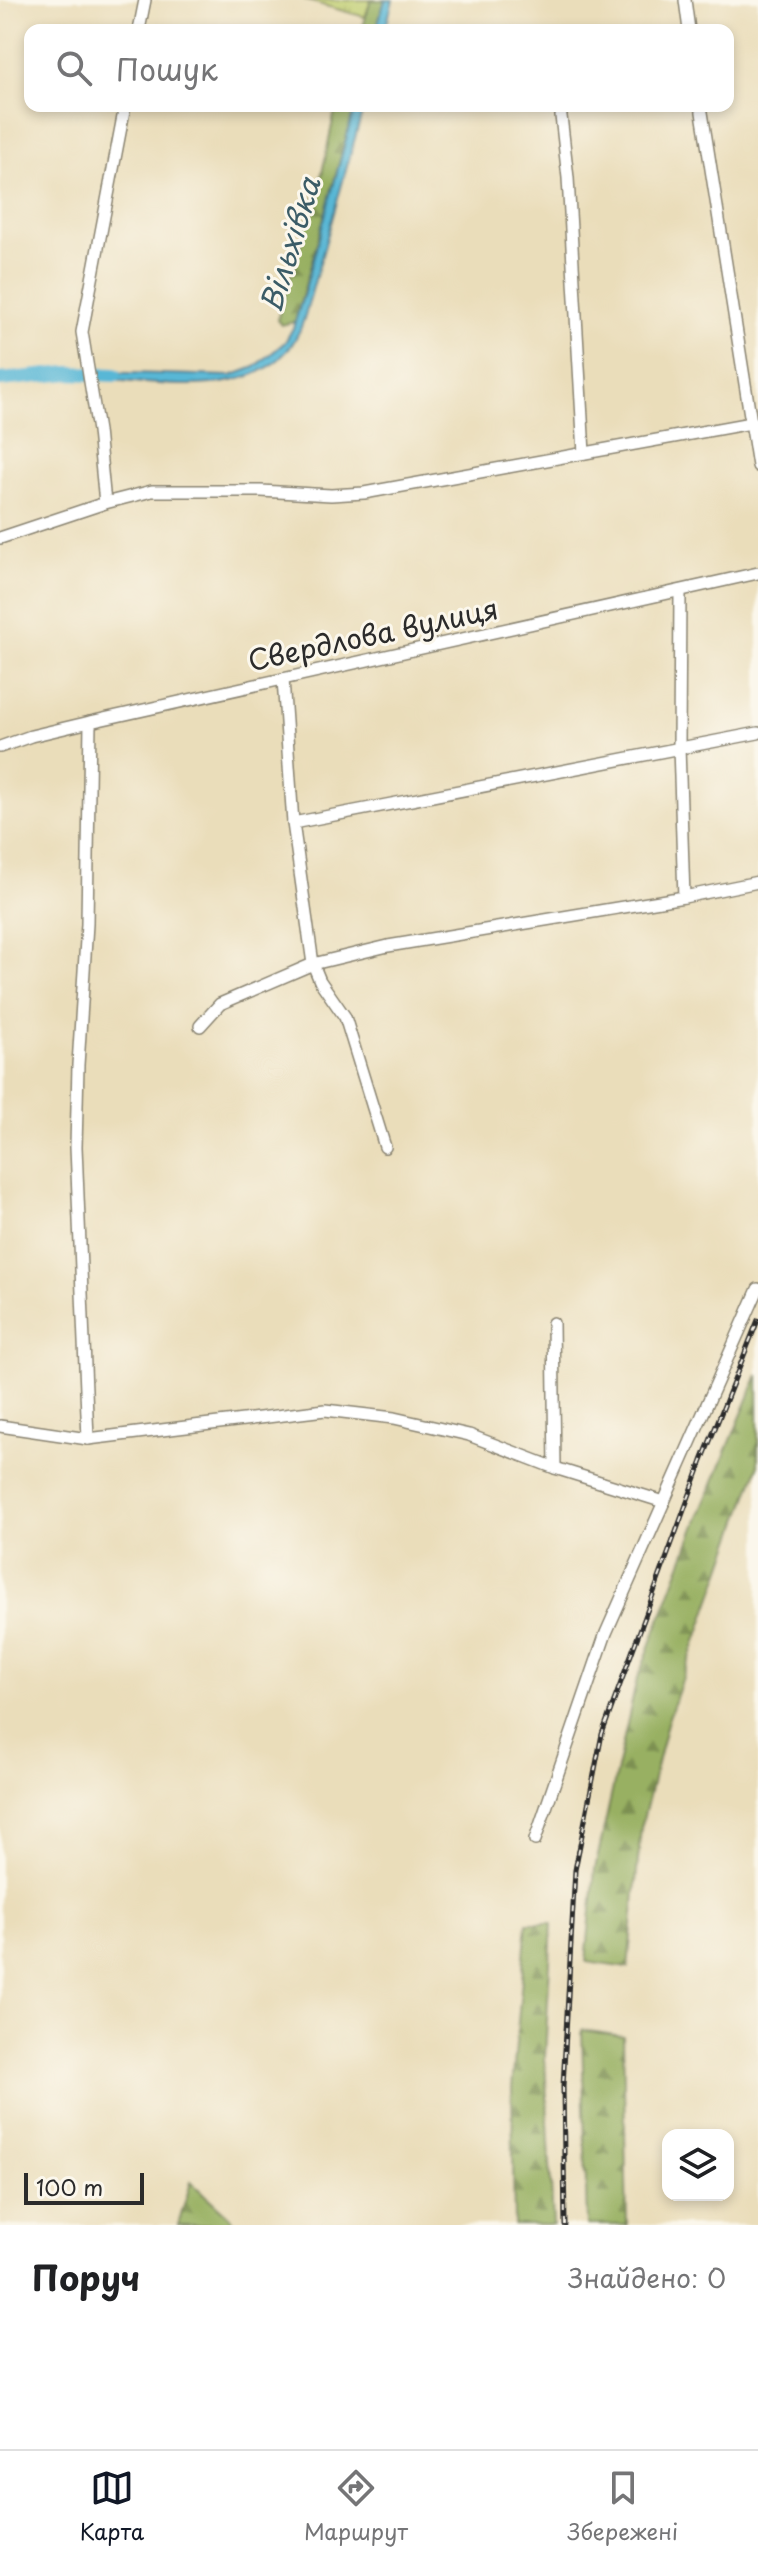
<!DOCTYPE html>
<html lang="uk">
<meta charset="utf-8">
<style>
body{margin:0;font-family:"Playpen Sans",sans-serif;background:#f6f6f6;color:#202124}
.controls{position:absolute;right:24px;bottom:24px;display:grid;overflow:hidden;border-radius:16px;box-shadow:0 4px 12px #0003}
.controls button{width:72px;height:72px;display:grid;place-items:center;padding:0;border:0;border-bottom:2px solid #e0e0e0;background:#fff;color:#202124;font:40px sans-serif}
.scale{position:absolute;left:24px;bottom:20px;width:120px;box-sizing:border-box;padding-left:8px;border:4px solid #2b2b2b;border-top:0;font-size:22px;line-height:28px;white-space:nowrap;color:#2b2b2b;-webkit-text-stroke:6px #fbf7ec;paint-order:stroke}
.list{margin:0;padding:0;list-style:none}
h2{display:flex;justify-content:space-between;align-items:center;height:104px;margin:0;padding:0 32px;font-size:34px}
h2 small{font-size:26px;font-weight:400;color:#757577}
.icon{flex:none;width:44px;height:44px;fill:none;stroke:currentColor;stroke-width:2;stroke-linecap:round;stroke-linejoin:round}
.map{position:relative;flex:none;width:758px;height:2225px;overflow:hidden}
.search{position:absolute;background:#fff;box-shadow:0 4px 12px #0003;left:24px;right:24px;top:24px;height:88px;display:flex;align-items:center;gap:20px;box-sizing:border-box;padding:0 28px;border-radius:16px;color:#757577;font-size:30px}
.sheet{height:224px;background:#fff}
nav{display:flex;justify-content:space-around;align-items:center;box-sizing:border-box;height:112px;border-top:2px solid #e0e0e0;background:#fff;font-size:22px;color:#757577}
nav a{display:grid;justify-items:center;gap:4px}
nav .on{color:#111827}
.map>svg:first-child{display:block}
.grass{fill:url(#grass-tufts);stroke:#767c4d;stroke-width:2}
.forest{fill:url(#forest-firs);stroke:#626e46;stroke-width:2}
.water{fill:#58b7d6;stroke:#427180;stroke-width:2}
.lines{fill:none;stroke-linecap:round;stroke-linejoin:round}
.river{stroke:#58b7d6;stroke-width:14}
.minor-casing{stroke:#8a8472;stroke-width:14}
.minor{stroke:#fff;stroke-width:11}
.rail-casing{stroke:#2b2b2b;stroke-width:5}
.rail{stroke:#fbf7ec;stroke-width:2;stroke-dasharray:6;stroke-linecap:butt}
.labels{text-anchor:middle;stroke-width:6;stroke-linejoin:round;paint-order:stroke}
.street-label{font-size:28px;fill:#2b2b2b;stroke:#fbf7ec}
.water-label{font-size:30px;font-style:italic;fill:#3b5c67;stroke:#fbf7ec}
</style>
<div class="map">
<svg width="758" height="2225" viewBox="0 0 758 2225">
<defs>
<pattern id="grass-tufts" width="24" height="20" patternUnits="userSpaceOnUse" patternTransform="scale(2)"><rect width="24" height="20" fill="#c0cd6f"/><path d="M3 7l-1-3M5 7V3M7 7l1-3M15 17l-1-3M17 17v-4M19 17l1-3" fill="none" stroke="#a5b060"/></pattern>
<pattern id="forest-firs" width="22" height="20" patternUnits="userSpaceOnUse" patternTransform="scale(2)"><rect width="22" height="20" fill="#98b062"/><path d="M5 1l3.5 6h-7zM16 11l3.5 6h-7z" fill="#7c8f51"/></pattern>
</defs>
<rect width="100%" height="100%" fill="#fbf7ec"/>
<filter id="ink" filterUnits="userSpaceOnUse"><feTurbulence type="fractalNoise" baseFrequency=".0125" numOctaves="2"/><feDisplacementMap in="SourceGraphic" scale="16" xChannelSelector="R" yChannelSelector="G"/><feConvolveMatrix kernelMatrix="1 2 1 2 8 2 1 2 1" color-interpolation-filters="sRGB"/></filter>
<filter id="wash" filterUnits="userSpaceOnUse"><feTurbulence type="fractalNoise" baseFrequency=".006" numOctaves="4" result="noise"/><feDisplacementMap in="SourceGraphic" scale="32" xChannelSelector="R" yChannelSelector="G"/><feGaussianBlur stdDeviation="1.8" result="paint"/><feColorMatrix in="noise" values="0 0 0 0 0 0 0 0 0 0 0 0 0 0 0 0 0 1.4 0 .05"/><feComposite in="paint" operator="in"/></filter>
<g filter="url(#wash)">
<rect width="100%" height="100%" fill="#eaddba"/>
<path class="grass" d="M304,0H371L365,17Z"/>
<g class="forest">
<path d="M371,0H385L376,30H362Z"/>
<path d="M336,106H355L295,322L281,325L277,320L321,178Z"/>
<path d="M758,1375V1467L667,1723L641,1828L628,1968L586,1962L595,1869L636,1683L697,1522Z"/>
<path d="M527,1923H552L545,2058L553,2225H514L512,2088Z"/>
<path d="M582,2030L623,2036L627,2225H587Z"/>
<path d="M191,2182L230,2218L235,2225H178Z"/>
</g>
<g class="water">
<path d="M385,0H393L386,27L385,30H376Z"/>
<path d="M355,106H364L304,319C277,407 167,383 97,379L98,372L231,376L255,367L285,342L293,328L304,293Z"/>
</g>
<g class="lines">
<path class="river" d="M0,380L69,373L115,375"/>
</g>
</g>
<g filter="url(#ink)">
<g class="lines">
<g class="minor-casing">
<g id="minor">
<path d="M685,0L689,30"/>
<path d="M139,30L145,0"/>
<path d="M701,106L758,466"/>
<path d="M561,116L568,178L584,453"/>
<path d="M105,503L98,431L82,332L125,106"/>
<path d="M0,538L105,503L152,491H261L331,495L364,493L751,423"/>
<path d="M680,591L679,747L684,897"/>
<path d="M283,679L293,823L313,964L320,981L345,1017L385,1147"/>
<path d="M0,747L31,736L90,722L758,573"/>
<path d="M293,823L758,733"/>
<path d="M200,1026L220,1004L313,964L388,946L684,897L758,882"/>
<path d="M553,1323L555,1468"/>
<path d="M0,1426L88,1439L325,1410L394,1418L469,1435L555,1468L664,1502"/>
<path d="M88,1439L76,1147L78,1065L87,924L90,722"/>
<path d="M535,1840L606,1633L758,1289"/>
</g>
</g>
<use href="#minor" class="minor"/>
<g class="rail-casing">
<path id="rail" d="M565,2225L563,2086L575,1870L602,1734L702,1461L758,1320"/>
</g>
<use href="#rail" class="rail"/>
</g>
</g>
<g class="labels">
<g class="street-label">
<text transform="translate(373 635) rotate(-12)" y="10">Свердлова вулиця</text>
</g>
<g class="water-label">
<text transform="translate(291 245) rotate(-73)" y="10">Вільхівка</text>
</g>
</g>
</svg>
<div class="controls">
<button><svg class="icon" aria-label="layers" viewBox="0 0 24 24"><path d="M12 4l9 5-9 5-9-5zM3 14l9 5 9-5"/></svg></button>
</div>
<div class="scale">100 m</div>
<div class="search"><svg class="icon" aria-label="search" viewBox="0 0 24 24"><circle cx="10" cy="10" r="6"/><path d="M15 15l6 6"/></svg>Пошук</div>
</div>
<section class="sheet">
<h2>Поруч<small>Знайдено: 0</small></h2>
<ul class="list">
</ul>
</section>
<nav>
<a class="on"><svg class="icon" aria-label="map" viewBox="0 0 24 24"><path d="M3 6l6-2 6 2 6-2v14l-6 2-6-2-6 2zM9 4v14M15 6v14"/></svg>Карта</a>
<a><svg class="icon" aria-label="directions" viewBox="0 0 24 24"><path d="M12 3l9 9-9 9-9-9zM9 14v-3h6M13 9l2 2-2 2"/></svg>Маршрут</a>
<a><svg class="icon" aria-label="saved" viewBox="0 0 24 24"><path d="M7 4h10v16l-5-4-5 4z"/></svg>Збережені</a>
</nav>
